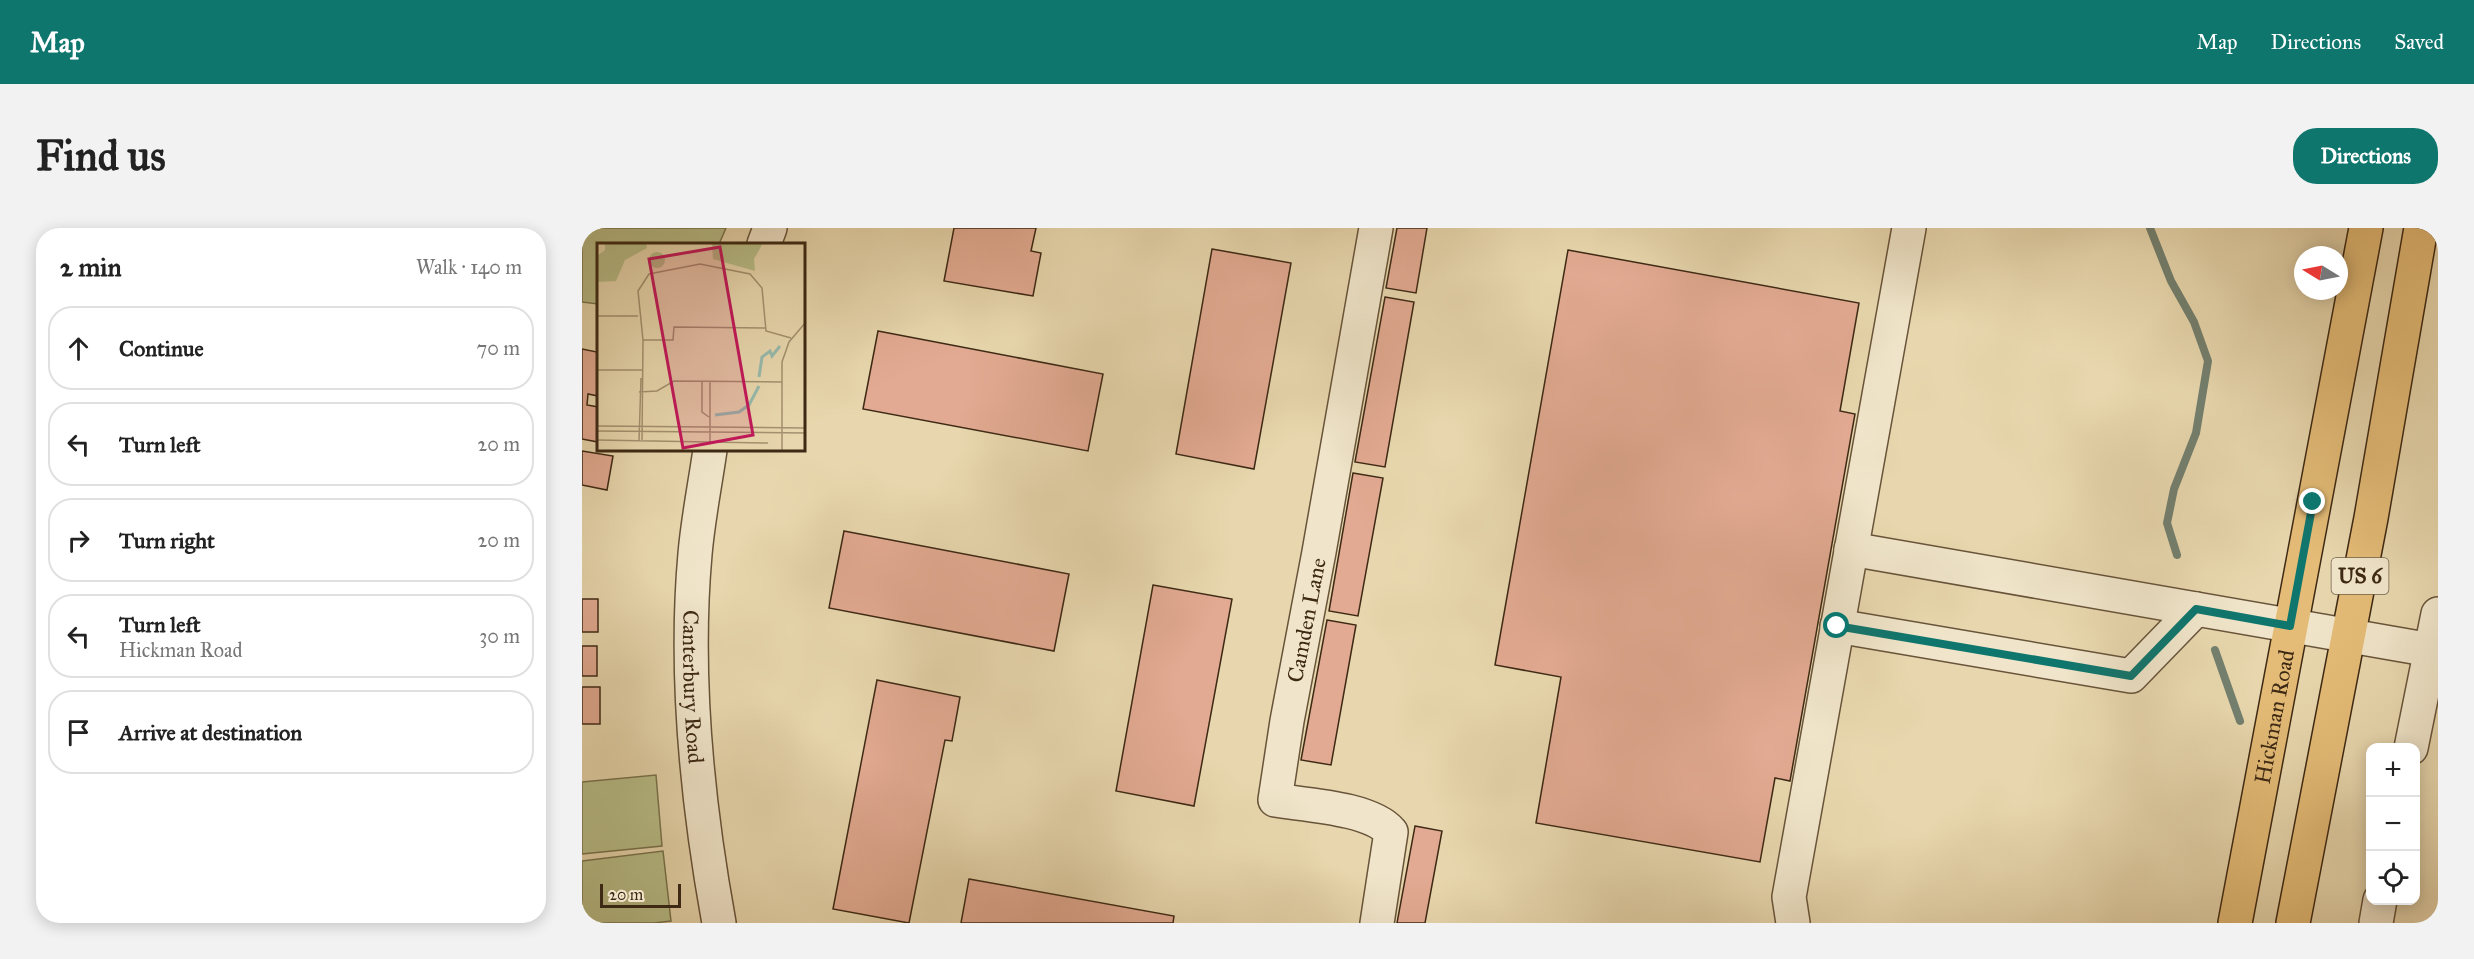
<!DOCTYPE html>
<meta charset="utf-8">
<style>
body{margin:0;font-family:"IM FELL Great Primer",serif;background:#f2f2f2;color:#222}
.controls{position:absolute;right:18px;bottom:18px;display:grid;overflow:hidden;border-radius:12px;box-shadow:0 3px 15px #0003}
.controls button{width:54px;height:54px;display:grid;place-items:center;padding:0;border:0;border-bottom:2px solid #e0e0e0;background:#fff;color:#222;font:30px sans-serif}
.compass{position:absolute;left:1712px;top:18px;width:54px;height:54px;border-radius:50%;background:#fff;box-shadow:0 3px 15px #0003;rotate:280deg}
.scale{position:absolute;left:18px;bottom:15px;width:81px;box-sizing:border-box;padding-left:6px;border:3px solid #3d2914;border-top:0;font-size:16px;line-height:21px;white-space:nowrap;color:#3d2914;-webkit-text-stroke:4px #f0e5ca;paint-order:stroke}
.stop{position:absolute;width:18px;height:18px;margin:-14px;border:4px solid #0f766e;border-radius:50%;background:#fff}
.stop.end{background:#0f766e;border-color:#fff;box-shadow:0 2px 6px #0008}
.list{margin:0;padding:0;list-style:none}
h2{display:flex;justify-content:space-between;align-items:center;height:78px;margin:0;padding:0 24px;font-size:26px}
h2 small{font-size:20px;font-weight:400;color:#767676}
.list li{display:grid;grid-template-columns:39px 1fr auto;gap:18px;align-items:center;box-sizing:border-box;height:84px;margin:0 12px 12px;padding:0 12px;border:2px solid #e0e0e0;border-radius:24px}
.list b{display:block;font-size:22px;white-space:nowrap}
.list p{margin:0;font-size:20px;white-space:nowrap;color:#767676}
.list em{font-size:20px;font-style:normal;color:#767676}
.icon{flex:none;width:33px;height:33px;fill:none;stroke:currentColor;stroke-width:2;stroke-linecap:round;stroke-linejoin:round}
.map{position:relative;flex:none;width:1856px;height:695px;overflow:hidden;border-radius:24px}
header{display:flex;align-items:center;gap:36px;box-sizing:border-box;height:84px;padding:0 30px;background:#0f766e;color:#fff}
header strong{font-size:28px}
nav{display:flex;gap:33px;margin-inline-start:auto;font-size:21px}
.intro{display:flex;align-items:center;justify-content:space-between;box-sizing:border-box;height:144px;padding:0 36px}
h1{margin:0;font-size:42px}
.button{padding:15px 27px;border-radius:24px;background:#0f766e;color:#fff;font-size:21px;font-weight:700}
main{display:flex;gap:36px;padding:0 36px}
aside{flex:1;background:#fff;border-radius:24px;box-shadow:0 3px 15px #0003}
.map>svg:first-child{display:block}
.green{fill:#b8be89;stroke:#7a744e;stroke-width:1.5}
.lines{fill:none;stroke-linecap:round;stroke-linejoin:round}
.stream{stroke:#73806f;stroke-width:8}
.building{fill:#e2aa92;stroke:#3d2914;stroke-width:1.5}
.minor-casing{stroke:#68543a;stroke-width:36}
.major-casing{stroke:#3d2914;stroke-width:36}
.minor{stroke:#f0e5ca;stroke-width:33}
.major{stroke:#e4bc77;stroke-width:33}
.route{stroke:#0f766e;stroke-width:8}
.labels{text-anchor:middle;stroke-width:4.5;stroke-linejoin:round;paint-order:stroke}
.shield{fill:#f0e5ca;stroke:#73614b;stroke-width:1.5}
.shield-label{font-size:21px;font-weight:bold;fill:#3d2914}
.street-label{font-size:22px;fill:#3d2914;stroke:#f0e5ca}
.inset-river{fill:none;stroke:#97baac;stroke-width:3}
.inset-road{fill:none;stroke:#a49170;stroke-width:1.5}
.view{fill:#c2185b;fill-opacity:0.15;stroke:#c2185b;stroke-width:3}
.inset-edge{fill:none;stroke:#3d2914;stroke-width:3}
</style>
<header>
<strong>Map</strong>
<nav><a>Map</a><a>Directions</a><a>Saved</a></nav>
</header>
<div class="intro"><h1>Find us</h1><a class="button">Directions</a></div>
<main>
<aside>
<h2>2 min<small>Walk · 140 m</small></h2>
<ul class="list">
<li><svg class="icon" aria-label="ahead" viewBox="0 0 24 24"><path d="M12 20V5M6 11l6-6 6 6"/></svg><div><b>Continue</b></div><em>70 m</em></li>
<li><svg class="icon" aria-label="left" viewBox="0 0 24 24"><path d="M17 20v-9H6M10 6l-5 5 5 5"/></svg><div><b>Turn left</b></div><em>20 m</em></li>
<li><svg class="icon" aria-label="right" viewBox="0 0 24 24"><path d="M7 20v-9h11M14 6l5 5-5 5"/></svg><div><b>Turn right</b></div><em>20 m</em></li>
<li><svg class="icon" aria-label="left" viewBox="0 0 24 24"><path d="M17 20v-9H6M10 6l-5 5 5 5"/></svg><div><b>Turn left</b><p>Hickman Road</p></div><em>30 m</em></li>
<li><svg class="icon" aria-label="arrive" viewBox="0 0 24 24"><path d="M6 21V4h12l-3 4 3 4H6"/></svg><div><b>Arrive at destination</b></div></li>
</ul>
</aside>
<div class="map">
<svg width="1856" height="695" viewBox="0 0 1856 695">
<rect width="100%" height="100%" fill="#e8d7ae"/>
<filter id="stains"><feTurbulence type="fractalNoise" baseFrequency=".00333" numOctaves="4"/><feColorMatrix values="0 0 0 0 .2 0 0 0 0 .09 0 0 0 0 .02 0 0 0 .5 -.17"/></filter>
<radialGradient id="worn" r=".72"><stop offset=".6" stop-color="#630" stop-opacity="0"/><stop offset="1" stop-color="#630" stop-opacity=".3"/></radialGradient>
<g class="green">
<path d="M0,0H144L137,16H16V76L0,74Z"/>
<path d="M74,547L80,618L0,626V554Z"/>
<path d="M81,623L89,693L72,695H0V633Z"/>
</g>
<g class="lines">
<g class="stream">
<path d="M1568,0L1589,53L1612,94L1626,133L1614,205L1592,261L1585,295L1595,327"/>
<path d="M1633,422L1658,493"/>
</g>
</g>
<g class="building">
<path d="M372,0H454L449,23L459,25L451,68L362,53Z"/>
<path d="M815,0H845L834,65L804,60Z"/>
<path d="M630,21L709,35L672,241L594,226Z"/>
<path d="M986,22L1277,75L1258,183L1273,186L1208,553L1193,550L1178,634L954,595L979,449L913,437Z"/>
<path d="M803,69L832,74L803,239L773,234Z"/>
<path d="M296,103L521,146L506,223L281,181Z"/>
<path d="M0,121L15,124L16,168L6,166L5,177L16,179V214L0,211Z"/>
<path d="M0,223L31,228L25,262L0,257Z"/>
<path d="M771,245L801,250L776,388L747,383Z"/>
<path d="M262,303L487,346L472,423L247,380Z"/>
<path d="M571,357L650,371L612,578L534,563Z"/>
<rect x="0" y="371" width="16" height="33"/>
<path d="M745,392L774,397L749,537L719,532Z"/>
<rect x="0" y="418" width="15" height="30"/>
<path d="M295,452L378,469L370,513L363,512L327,695L251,681Z"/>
<rect x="0" y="459" width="18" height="37"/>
<path d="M833,598L860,603L843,695H815Z"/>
<path d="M387,651L592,688L591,695H379Z"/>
</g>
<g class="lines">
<g class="minor-casing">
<g id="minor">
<path d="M794,0L737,324L705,493L693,572C724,577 789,580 809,604L795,695"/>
<path d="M182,16L188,0"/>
<path id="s1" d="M128,222C123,257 116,291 113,326C102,449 115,574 137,695"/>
<path d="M1269,321L1849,422"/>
<path d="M1255,398L1549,448L1614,381"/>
<path d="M1829,520L1856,386"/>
<path d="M1211,695L1207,669L1327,0"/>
<path d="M1794,695L1798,672"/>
</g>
</g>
<g class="major-casing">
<g id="major">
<path id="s2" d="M1653,695L1784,0"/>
<path d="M1711,695L1789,290L1839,0"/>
</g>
</g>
<use href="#minor" class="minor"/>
<use href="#major" class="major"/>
</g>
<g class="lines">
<path class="route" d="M1255,398L1549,448L1614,381L1708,398L1731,274"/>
</g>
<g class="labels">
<rect class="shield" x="1749.5" y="330" width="57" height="36" rx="4.5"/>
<g class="shield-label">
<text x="1778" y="355">US 6</text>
</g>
<g class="street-label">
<text transform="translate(724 392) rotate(-79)" y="8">Camden Lane</text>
<text dy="8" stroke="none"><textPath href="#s1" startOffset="238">Canterbury Road</textPath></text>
<text dy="8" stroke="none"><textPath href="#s2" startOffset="210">Hickman Road</textPath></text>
</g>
</g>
<g transform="translate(15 15)">
<rect width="208" height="208" fill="#e8d7ae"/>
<path d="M8,0H49L50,5L28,17L19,38L0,39V13L8,7ZM115,0H166L157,16L158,28L116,16ZM52 17a8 8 0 1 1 16 0a8 8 0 1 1-16 0Z" fill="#b8be89"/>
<path class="inset-river" d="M162,134L165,114L173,108L175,113L183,103M118,172L142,169L152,162L162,143"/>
<path class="inset-road" d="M0,73H41M46,97H76L77,84L168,85M0,127H46M105,138V169L112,174M113,138V199M42,149L60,148L77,138L185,139M0,183L209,185M0,188L209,190M0,197L171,200M45,197L46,97L41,48L52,31L103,21L153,31L165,45L169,88L194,95M42,198L44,135M185,208V119L192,99L209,79"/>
<path class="view" d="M123,4L156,192L86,205L52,16Z"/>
<rect width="208" height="208" class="inset-edge"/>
</g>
<rect width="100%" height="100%" filter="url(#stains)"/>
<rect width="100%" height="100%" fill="url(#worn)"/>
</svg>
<div class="controls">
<button>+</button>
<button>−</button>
<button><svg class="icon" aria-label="locate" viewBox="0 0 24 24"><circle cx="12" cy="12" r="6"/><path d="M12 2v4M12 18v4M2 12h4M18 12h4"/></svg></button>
</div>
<svg class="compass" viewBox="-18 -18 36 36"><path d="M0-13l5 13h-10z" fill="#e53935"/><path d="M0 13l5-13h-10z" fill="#767676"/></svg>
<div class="scale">20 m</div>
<div class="stop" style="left:1255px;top:398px"></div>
<div class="stop end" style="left:1731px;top:274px"></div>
</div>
</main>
